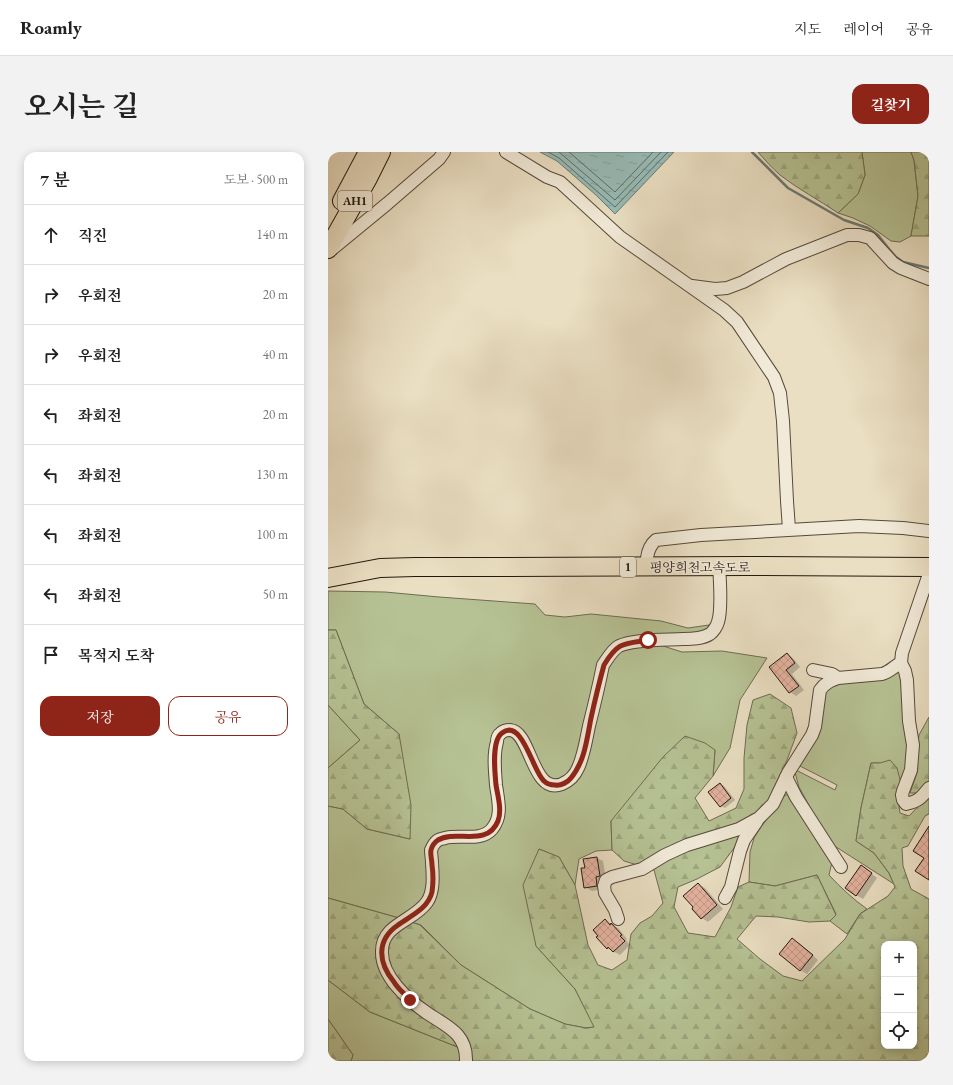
<!DOCTYPE html>
<html lang="ko">
<meta charset="utf-8">
<style>
body{margin:0;font-family:"EB Garamond","Noto Serif KR",serif;background:#f2f2f2;color:#222}
.controls{position:absolute;right:12px;bottom:12px;display:grid;overflow:hidden;border-radius:8px;box-shadow:0 2px 10px #0003}
.controls button{width:36px;height:36px;display:grid;place-items:center;padding:0;border:0;border-bottom:1px solid #e0e0e0;background:#fff;color:#222;font:20px sans-serif}
.stop{position:absolute;width:12px;height:12px;margin:-9px;border:3px solid #8f2418;border-radius:50%;background:#fff}
.stop.end{background:#8f2418;border-color:#fff;box-shadow:0 1px 4px #0008}
.list{margin:0;padding:0;list-style:none}
h2{display:flex;justify-content:space-between;align-items:center;height:52px;margin:0;padding:0 16px;font-size:17px}
h2 small{font-size:13px;font-weight:400;color:#767676}
.list li{display:grid;grid-template-columns:26px 1fr auto;gap:12px;align-items:center;box-sizing:border-box;height:60px;padding:0 16px;border-top:1px solid #e0e0e0}
.list b{display:block;font-size:15px;white-space:nowrap}
.list em{font-size:13px;font-style:normal;color:#767676}
.actions{display:flex;gap:8px;padding:12px 16px}
.actions a{flex:1;padding:9px 0;border:1px solid #8f2418;border-radius:12px;text-align:center;font-size:14px;color:#8f2418}
.actions .main{background:#8f2418;color:#fff}
.icon{flex:none;width:22px;height:22px;fill:none;stroke:currentColor;stroke-width:2;stroke-linecap:round;stroke-linejoin:round}
.map{position:relative;flex:none;width:601px;height:909px;overflow:hidden;border-radius:12px}
header{display:flex;align-items:center;gap:24px;box-sizing:border-box;height:56px;padding:0 20px;background:#fff;border-bottom:1px solid #e0e0e0}
header strong{font-size:19px}
nav{display:flex;gap:22px;margin-inline-start:auto;font-size:14px}
.intro{display:flex;align-items:center;justify-content:space-between;box-sizing:border-box;height:96px;padding:0 24px}
h1{margin:0;font-size:28px}
.button{padding:10px 18px;border-radius:12px;background:#8f2418;color:#fff;font-size:14px;font-weight:700}
main{display:flex;gap:24px;padding:0 24px}
aside{flex:1;background:#fff;border-radius:12px;box-shadow:0 2px 10px #0003}
.map>svg:first-child{display:block}
.grass{fill:#b6c294;stroke:#6e6c52}
.forest{fill:url(#forest-firs);stroke:#6e6c52;fill-rule:evenodd}
.water{fill:url(#water-ripples);stroke:#6a7a74}
.shadow{fill:#0003}
.lines{fill:none;stroke-linecap:round;stroke-linejoin:round}
.shore{stroke:#5e6a64;stroke-width:1}
.stream{stroke:#6a7a74;stroke-width:2.5}
.building{fill:url(#building-cross-hatch);stroke:#25170f}
.minor-casing{stroke:#56493c;stroke-width:14}
.highway-casing{stroke:#25170f;stroke-width:20}
.minor{stroke:#f1ead8;stroke-width:12}
.highway{stroke:#eadfc3;stroke-width:18}
.route{stroke:#8f2418;stroke-width:5}
.labels{text-anchor:middle;stroke-width:3;stroke-linejoin:round;paint-order:stroke}
.shield{fill:#f1ead8;stroke:#62564b;stroke-width:1}
.shield-label{font-size:12px;font-weight:bold;fill:#25170f}
.street-label{font-size:13px;fill:#25170f;stroke:#f1ead8}
</style>
<header>
<strong>Roamly</strong>
<nav><a>지도</a><a>레이어</a><a>공유</a></nav>
</header>
<div class="intro"><h1>오시는 길</h1><a class="button">길찾기</a></div>
<main>
<aside>
<h2>7 분<small>도보 · 500 m</small></h2>
<ul class="list">
<li><svg class="icon" aria-label="ahead" viewBox="0 0 24 24"><path d="M12 20V5M6 11l6-6 6 6"/></svg><div><b>직진</b></div><em>140 m</em></li>
<li><svg class="icon" aria-label="right" viewBox="0 0 24 24"><path d="M7 20v-9h11M14 6l5 5-5 5"/></svg><div><b>우회전</b></div><em>20 m</em></li>
<li><svg class="icon" aria-label="right" viewBox="0 0 24 24"><path d="M7 20v-9h11M14 6l5 5-5 5"/></svg><div><b>우회전</b></div><em>40 m</em></li>
<li><svg class="icon" aria-label="left" viewBox="0 0 24 24"><path d="M17 20v-9H6M10 6l-5 5 5 5"/></svg><div><b>좌회전</b></div><em>20 m</em></li>
<li><svg class="icon" aria-label="left" viewBox="0 0 24 24"><path d="M17 20v-9H6M10 6l-5 5 5 5"/></svg><div><b>좌회전</b></div><em>130 m</em></li>
<li><svg class="icon" aria-label="left" viewBox="0 0 24 24"><path d="M17 20v-9H6M10 6l-5 5 5 5"/></svg><div><b>좌회전</b></div><em>100 m</em></li>
<li><svg class="icon" aria-label="left" viewBox="0 0 24 24"><path d="M17 20v-9H6M10 6l-5 5 5 5"/></svg><div><b>좌회전</b></div><em>50 m</em></li>
<li><svg class="icon" aria-label="arrive" viewBox="0 0 24 24"><path d="M6 21V4h12l-3 4 3 4H6"/></svg><div><b>목적지 도착</b></div></li>
</ul>
<div class="actions"><a class="main">저장</a><a>공유</a></div>
</aside>
<div class="map">
<svg width="601" height="909" viewBox="0 0 601 909">
<defs>
<pattern id="forest-firs" width="22" height="20" patternUnits="userSpaceOnUse"><rect width="22" height="20" fill="#b6c294"/><path d="M5 1l3.5 6h-7zM16 11l3.5 6h-7z" fill="#9ca67e"/></pattern>
<pattern id="water-ripples" width="26" height="14" patternUnits="userSpaceOnUse"><rect width="26" height="14" fill="#98bcb8"/><path d="M2 4q2-2 4 0t4 0M15 11q2-2 4 0t4 0" fill="none" stroke="#83a19d"/></pattern>
<pattern id="building-cross-hatch" width="8" height="8" patternUnits="userSpaceOnUse"><rect width="8" height="8" fill="#e5b3a0"/><path d="M0 0l8 8M0 8l8-8" fill="none" stroke="#c49989"/></pattern>
</defs>
<rect width="100%" height="100%" fill="#eadfc3"/>
<filter id="stains"><feTurbulence type="fractalNoise" baseFrequency=".005" numOctaves="4"/><feColorMatrix values="0 0 0 0 .2 0 0 0 0 .09 0 0 0 0 .02 0 0 0 .5 -.17"/></filter>
<radialGradient id="worn" r=".72"><stop offset=".6" stop-color="#630" stop-opacity="0"/><stop offset="1" stop-color="#630" stop-opacity=".3"/></radialGradient>
<g class="grass">
<path d="M534,0H583L586,8L590,44L583,84L572,90L563,89L542,74L525,66L510,61L530,42L537,23Z"/>
<path d="M0,439L57,440L111,445L207,452L217,463L237,465L263,462L333,469L360,476L381,473L383,477L373,481L289,488L280,496L274,508L251,603L244,618L230,630L215,623L191,577L169,581V656L159,676L151,680L104,686C102,705 103,738 91,752C86,758 77,762 71,766L0,746V654L15,657L39,677L82,687L71,582L36,552L8,478H0Z"/>
<path d="M329,492L354,500L394,499L439,506L412,548L402,596L385,624L387,598L283,669L284,698L268,699L251,707L247,733L231,705L211,697L208,794L247,837L267,875L258,876L237,872L202,857L133,813L93,773L80,769L96,758L110,694L170,677V626L172,591L175,585L184,582L226,638L239,636L248,629L279,519L283,507L291,497Z"/>
<path d="M566,520H572L575,530C577,561 585,602 573,631L552,611H543L533,656L528,689L546,701L561,721L566,732L505,693L489,668L471,635L466,617L507,638L509,633L470,613L497,540L501,534Z"/>
<path d="M0,553L32,588L0,616Z"/>
<path d="M462,641L504,710L501,723C513,736 525,747 539,757L532,762L519,782L502,769L508,762L489,723L447,734L421,730L422,700L426,686L433,675L456,644Z"/>
<path d="M0,828L42,860L132,896L133,909H23L25,903L0,867Z"/>
</g>
<g class="forest">
<path d="M430,0H534L537,23L530,42L510,61C491,48 470,37 452,23C444,16 437,8 430,0Z"/>
<path d="M583,0H601V84H583L590,44L586,8Z"/>
<path d="M0,478H8L36,552L71,582L83,653L82,687L39,677L15,657L0,654V616L32,588L0,553Z"/>
<path d="M442,542L463,556L469,581L459,608L434,662L409,692L392,715L369,727L350,735L346,755L360,781L387,785L403,755L410,735L421,730L447,734L489,723L508,763L502,769L481,770L450,765L428,764L409,787L432,807L455,824L474,829L517,787L532,762L560,744L567,735L561,721L546,701L528,689L533,656L543,611H552L562,608L569,616L573,631L569,642L572,661L581,664L601,643V662L597,664L580,694L574,696L575,714L583,737L601,747V909H142L117,869L67,827L57,796L62,784L80,769L92,773L133,813L202,857L237,872L258,876L266,875L247,837L208,794L195,733L211,697L231,705L247,733L260,793L270,813L284,818L299,808L303,782L312,771L324,764L335,751L326,718L296,709L284,698L283,669L335,605L357,584L377,591L387,598L385,624L367,646L381,669L408,656L416,637V606L419,573L425,548ZM556,792H586V894H556Z"/>
<path d="M601,565V630L592,641H582L589,621V598L591,583Z"/>
<path d="M0,746L71,766L52,815L125,882L132,896L42,860L0,828Z"/>
<path d="M0,867L25,903L23,909H0Z"/>
</g>
<path class="water" d="M212,0H346L287,62L268,43L229,9Z"/>
<g class="shadow">
<path d="M459,502L465,506L472,515L464,522L476,538L468,544L462,540L442,516Z"/>
<path d="M392,632L396,634L407,648L397,656L393,654Z"/>
<path d="M269,706L275,709L278,727L275,737L264,739L257,735L258,717Z"/>
<path d="M539,718L549,726L535,747L528,743Z"/>
<path d="M370,732L377,736L395,757L380,770L374,766Z"/>
<path d="M277,769L290,776L299,787L298,788L302,793L292,803L279,796Z"/>
<path d="M465,788L471,791L490,808L479,822L472,818Z"/>
</g>
<g class="lines">
<g class="shore">
<path d="M220,0L231,6L287,55L340,0"/>
<path d="M231,0L287,48L333,0"/>
<path d="M241,0L287,40L325,0"/>
</g>
<path class="stream" d="M424,0L460,36L516,68L540,76L550,83L561,97L568,105L575,110L601,116"/>
</g>
<g class="building">
<path d="M459,501L467,511L458,518L471,534L461,541L441,515Z"/>
<path d="M392,631L403,646L392,655L380,640Z"/>
<path d="M601,674V728L587,719L596,706L585,699Z"/>
<path d="M269,705L272,724L268,725L269,734L256,736L253,716H257L255,707Z"/>
<path d="M533,713L544,721L528,744L517,736Z"/>
<path d="M370,731L389,753L373,767L364,757L365,755L355,744Z"/>
<path d="M277,767L282,773L283,771L294,783L292,784L297,789L285,800L280,795L279,797L268,785L270,784L265,778Z"/>
<path d="M464,786L485,803L472,819L451,802Z"/>
</g>
<g class="lines">
<g class="minor-casing">
<g id="minor">
<path d="M178,0L219,25L232,30L292,85L396,158L409,170L446,225L452,241L455,269L459,349L461,377"/>
<path d="M4,97L60,51L111,7L116,0"/>
<path d="M364,134L387,137L399,136L415,130L458,107L519,83H531L542,86L565,111L573,116L601,127"/>
<path d="M319,406C320,398 322,393 328,388L373,383L531,374L575,376L601,379"/>
<path d="M601,422L574,501L573,511L577,519L579,528L581,569L585,593L583,618L575,639L574,643L575,648L578,652C591,649 593,646 601,636"/>
<path d="M485,518L504,522L510,526"/>
<path d="M458,625L468,645L513,715"/>
<path d="M397,746L403,735L412,699L416,688L429,669"/>
<path d="M290,767L287,758L277,741L276,734L278,728L284,725L314,717L337,703L359,693L411,677L431,666L445,652L460,621L484,583L487,575L492,538C497,531 502,529 510,526L554,522C562,520 566,514 573,511"/>
<path d="M138,909C139,881 118,874 99,861C80,848 53,824 54,799C54,772 86,769 99,750C106,740 105,724 104,711C104,707 103,702 103,698C104,696 106,691 108,690C110,687 114,687 117,686C132,682 153,690 164,677C175,664 170,648 168,633C167,619 165,603 169,590C169,587 170,583 173,581C175,579 179,578 182,578C203,579 204,644 234,632C241,629 247,623 250,616C256,603 258,588 261,574C266,554 271,533 275,513C280,506 284,498 291,494C305,487 339,488 355,487C364,487 374,487 382,482C385,480 389,474 390,470C394,458 392,428 391,414"/>
</g>
</g>
<g class="highway-casing">
<g id="highway">
<path d="M14,49L40,0"/>
<path d="M0,97L40,26L53,0"/>
<path d="M0,426L52,416L87,415H169L418,414L601,415"/>
</g>
</g>
<use href="#minor" class="minor"/>
<use href="#highway" class="highway"/>
</g>
<g class="lines">
<path class="route" d="M82,848C77,842 70,837 66,830C50,811 48,788 70,773C82,764 100,757 104,740C105,733 105,720 104,713C104,708 102,702 103,698C104,694 107,690 110,688C128,677 159,696 170,669C174,658 170,645 168,633C167,621 163,589 174,581C194,565 205,620 216,629C219,632 224,633 227,633C233,634 240,630 243,626C257,609 259,586 263,566C267,548 271,531 276,513C290,490 295,492 320,488"/>
</g>
<g class="labels">
<g class="shield">
<rect x="10" y="39" width="34" height="20" rx="3"/>
<rect x="292" y="405" width="16" height="20" rx="3"/>
</g>
<g class="shield-label">
<text x="27" y="53">AH1</text>
<text x="300" y="419">1</text>
</g>
<g class="street-label">
<text x="372" y="420">평양희천고속도로</text>
</g>
</g>
<rect width="100%" height="100%" filter="url(#stains)"/>
<rect width="100%" height="100%" fill="url(#worn)"/>
</svg>
<div class="controls">
<button>+</button>
<button>−</button>
<button><svg class="icon" aria-label="locate" viewBox="0 0 24 24"><circle cx="12" cy="12" r="6"/><path d="M12 2v4M12 18v4M2 12h4M18 12h4"/></svg></button>
</div>
<div class="stop" style="left:320px;top:488px"></div>
<div class="stop end" style="left:82px;top:848px"></div>
</div>
</main>
